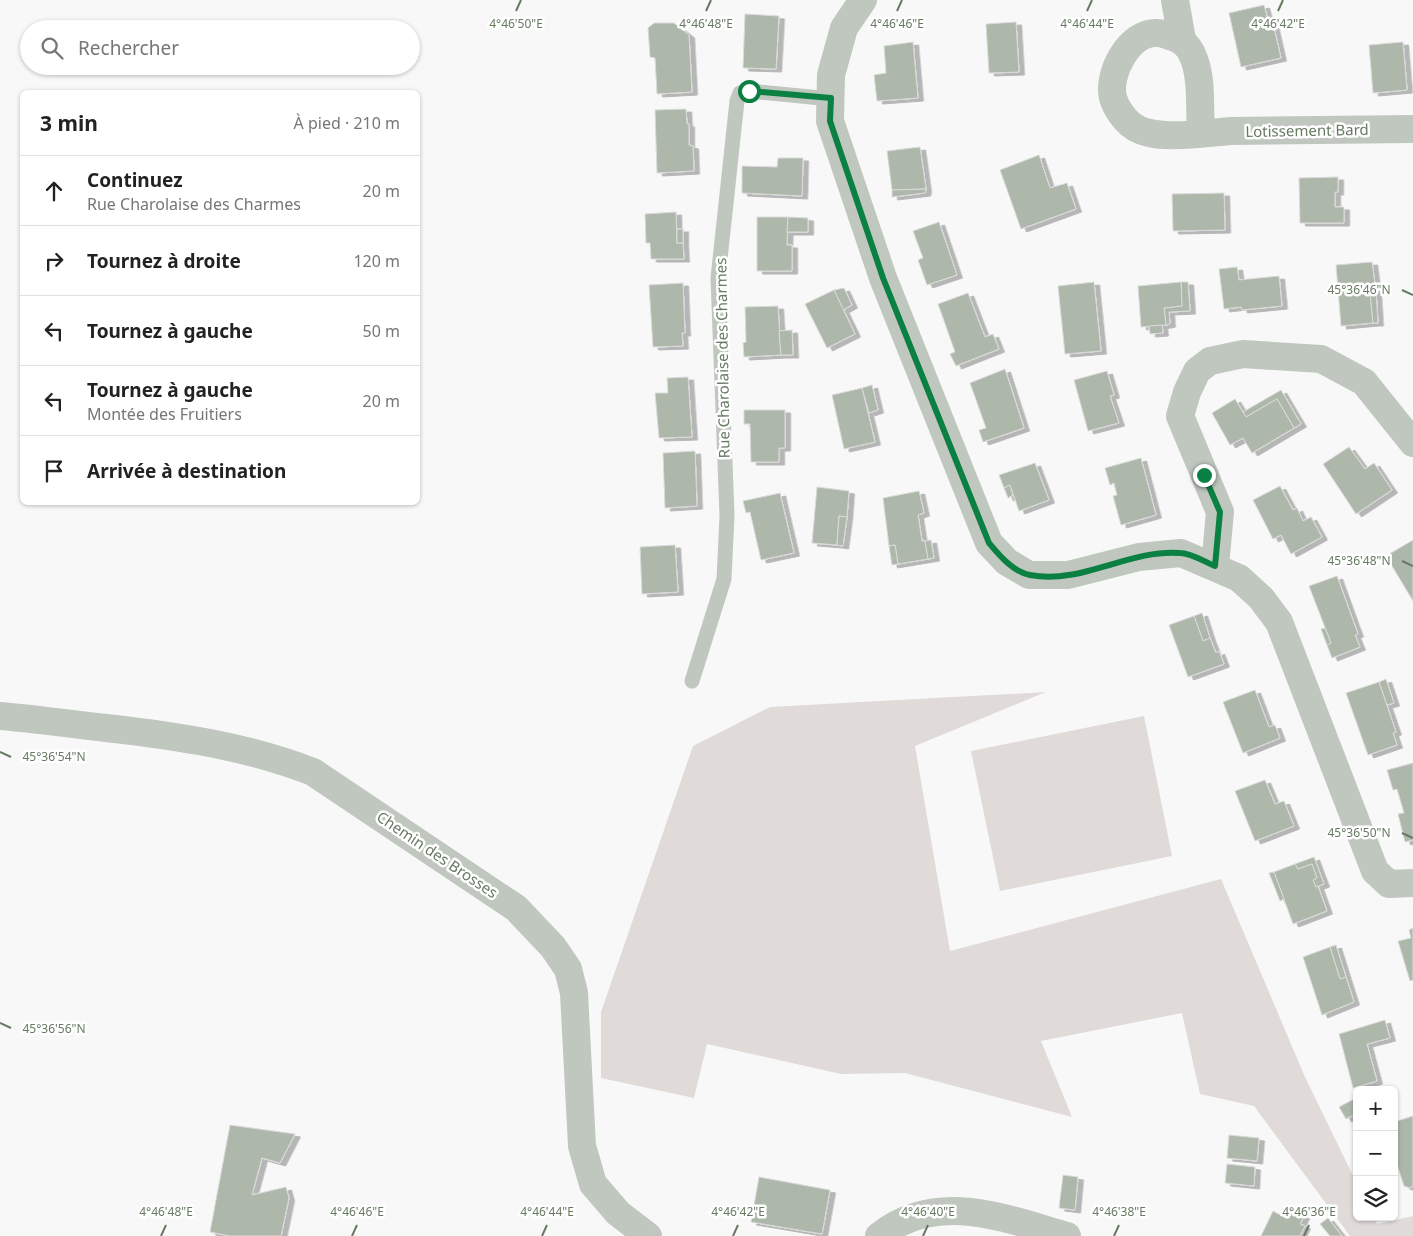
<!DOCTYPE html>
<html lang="fr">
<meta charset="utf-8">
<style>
body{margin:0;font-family:"Noto Sans",sans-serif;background:#f6f6f6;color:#222}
.controls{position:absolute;right:15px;bottom:15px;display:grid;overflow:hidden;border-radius:8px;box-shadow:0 1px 4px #0004}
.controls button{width:45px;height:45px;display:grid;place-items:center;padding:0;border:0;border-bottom:1px solid #e0e0e0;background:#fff;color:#222;font:25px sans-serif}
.stop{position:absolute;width:15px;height:15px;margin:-11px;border:4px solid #0b8043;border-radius:50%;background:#fff}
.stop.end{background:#0b8043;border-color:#fff;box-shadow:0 1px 5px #0008}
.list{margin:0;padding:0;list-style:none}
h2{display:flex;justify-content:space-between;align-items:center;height:65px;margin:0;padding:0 20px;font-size:21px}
h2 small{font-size:16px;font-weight:400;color:#767676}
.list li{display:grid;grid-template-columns:32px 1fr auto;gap:15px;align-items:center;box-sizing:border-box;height:70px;padding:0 20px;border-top:1px solid #e0e0e0}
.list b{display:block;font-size:19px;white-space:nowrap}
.list p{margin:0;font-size:16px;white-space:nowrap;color:#767676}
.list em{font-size:16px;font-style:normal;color:#767676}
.icon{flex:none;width:28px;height:28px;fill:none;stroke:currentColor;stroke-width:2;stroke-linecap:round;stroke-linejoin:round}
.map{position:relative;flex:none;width:1413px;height:1236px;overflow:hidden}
.search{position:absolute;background:#fff;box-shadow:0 1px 4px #0004;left:20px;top:20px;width:400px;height:55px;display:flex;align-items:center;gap:12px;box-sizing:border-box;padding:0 18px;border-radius:28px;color:#767676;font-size:19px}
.panel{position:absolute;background:#fff;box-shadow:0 1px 4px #0004;left:20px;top:90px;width:400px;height:415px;border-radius:8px}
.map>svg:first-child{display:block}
.green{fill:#e0dad9}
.building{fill:#adb8ab;stroke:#dbdadb;filter:url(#shadow)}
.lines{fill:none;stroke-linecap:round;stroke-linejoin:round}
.service{stroke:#c0c7bf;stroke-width:15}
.minor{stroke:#c0c7bf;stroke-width:28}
.route{stroke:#0b8043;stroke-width:6}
.ticks{fill:none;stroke:#667a62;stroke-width:2}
.labels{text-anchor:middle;stroke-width:5;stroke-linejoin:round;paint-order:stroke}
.street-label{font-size:15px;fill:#667a62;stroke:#fff}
.ticks-label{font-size:12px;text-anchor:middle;fill:#667a62;stroke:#fff;stroke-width:5;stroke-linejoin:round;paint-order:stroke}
</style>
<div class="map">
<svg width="1413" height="1236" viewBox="0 0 1413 1236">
<defs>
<filter id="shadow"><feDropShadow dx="5.5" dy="3" stdDeviation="0" flood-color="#0004"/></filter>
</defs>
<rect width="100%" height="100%" fill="#f9f8f9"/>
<g class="green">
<path d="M1046,692L915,746L950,951L1221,879L1305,1077L1357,1184V1217H1373L1377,1224L1413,1216V1236H1350L1254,1106L1200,1094L1182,1013L1041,1041L1072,1117L905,1073L841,1074L707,1044L694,1098L601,1078V1012L693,746L770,707Z"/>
<path d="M1144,716L1172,856L1000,891L971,751Z"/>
</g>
<g class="building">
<path d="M1264,5L1268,20L1272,19L1281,58L1241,67L1229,13Z"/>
<path d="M745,14L779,16L776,69L743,68Z"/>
<path d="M1016,22L1019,72L989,73L986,24Z"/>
<path d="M654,23H674L689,35L692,92L657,94L655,58L650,57L648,28Z"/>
<path d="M913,42L918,98L877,101L874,75L886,73L884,46Z"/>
<path d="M1403,42L1407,90L1373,93L1369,45Z"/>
<path d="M686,109L687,124H689V145L693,146L694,171L657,173L655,110Z"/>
<path d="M920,147L926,189L892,190L887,151Z"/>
<path d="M1039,155L1050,188L1067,183L1076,209L1021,229L1000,170Z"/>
<path d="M778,158H803L802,196L742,193V166L777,167Z"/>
<path d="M1338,177V192H1335V207H1344V223H1300L1299,178Z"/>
<path d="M926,189L925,193L892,197V190Z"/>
<path d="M1224,193L1225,230L1173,231L1172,194Z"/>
<path d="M676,212L677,243H683L684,259H651L650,243H646L645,214Z"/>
<path d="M757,217H788L787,245H792V271H757Z"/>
<path d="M788,217L808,218V232H787Z"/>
<path d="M939,222L957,275L927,285L918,260L923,258L913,231Z"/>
<rect x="677" y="229" width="6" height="14"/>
<path d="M1372,262L1376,292H1370L1373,323L1341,326L1336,265Z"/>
<path d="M1237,267L1239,280L1279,276L1282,306L1242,310L1241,307L1224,309L1219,269Z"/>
<path d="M1094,282L1101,351L1065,354L1058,286Z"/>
<path d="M1181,282H1188L1190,311L1169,312L1170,324L1166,325L1164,308L1182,306Z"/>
<path d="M1181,282L1182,306L1164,308L1166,325L1141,327L1138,286Z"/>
<path d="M683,283L685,333H682L683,346L653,347L649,285Z"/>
<path d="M844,288L852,305L843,310L834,290Z"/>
<path d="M834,290L855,334L827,348L805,304Z"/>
<path d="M1370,292H1376L1378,323H1373Z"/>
<path d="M968,293L985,337L993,334L999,349L956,366L950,354L955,352L938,304Z"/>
<path d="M778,306L781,355L744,357L743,343L746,342L745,307Z"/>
<path d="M1162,325L1163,333L1150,334L1149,326Z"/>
<path d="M792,330L793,355H781L779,331Z"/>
<path d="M1005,369L1024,428L983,442L979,430L986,428L970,383Z"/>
<path d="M1107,371L1114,395L1110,396L1119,423L1088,431L1074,380Z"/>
<path d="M688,377L692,437L659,438L655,393H668L667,378Z"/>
<path d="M872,385L878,410L869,413L862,388Z"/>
<path d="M862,388L875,442L844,449L832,395Z"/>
<path d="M1281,390L1301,424L1294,428L1277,399L1246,417L1243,412Z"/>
<path d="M1235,399L1246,417L1277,399L1294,428L1252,453L1243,438L1230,445L1212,413Z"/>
<path d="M744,410H785V448H779V462H751L750,424H744Z"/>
<path d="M1349,447L1365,469L1374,463L1392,490L1356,514L1323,464Z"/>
<path d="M695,451L697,506L665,508L663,453Z"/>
<path d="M1141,458L1156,515L1121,525L1113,496L1117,495L1114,483L1110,485L1105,468Z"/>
<path d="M1035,463L1049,500L1019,511L1010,485L1004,488L999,475Z"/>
<path d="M1010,485L1013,495L1008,498L1004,488Z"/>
<path d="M1280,486L1293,510L1297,508L1303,521L1311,517L1322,537L1291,554L1281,535L1273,539L1253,500Z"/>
<path d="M817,487L849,491L847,517L839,516L837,545L812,543Z"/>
<path d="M919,491L924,513L918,515L922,541H925L928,559L898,564L895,545L889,546L883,498Z"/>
<path d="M780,493L794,553L761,560L750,512L746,513L743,501Z"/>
<path d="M839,516L847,517L843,546L837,545Z"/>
<path d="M931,540L934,558L928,559L925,541Z"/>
<path d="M1413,540V601L1386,556Z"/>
<path d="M675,545L678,592L642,594L640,547Z"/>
<path d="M895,545L898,564L892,565L889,546Z"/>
<path d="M1337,576L1358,634L1355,635L1360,647L1332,658L1327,645L1331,643L1309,586Z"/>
<path d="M1202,613L1210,638L1203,641L1194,616Z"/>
<path d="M1194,616L1203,641L1210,638L1216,653L1219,651L1224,664L1188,677L1169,625Z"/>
<path d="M1325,628L1331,643L1327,645L1321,629Z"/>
<path d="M1386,679L1394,703L1387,705L1379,682Z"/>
<path d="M1379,682L1396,732L1393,733L1397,745L1368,755L1346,693Z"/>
<path d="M1255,690L1269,727L1275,725L1280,738L1243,753L1223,702Z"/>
<path d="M1413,763V840L1405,842L1398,814L1404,813L1397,789L1393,790L1387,770Z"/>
<path d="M1265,780L1275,804L1284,801L1294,826L1255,841L1235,791Z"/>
<path d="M1314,857L1324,884L1316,887L1313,880L1317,878L1312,864L1298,869L1295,864Z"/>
<path d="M1295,864L1298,869L1312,864L1317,878L1313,880L1316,887L1318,886L1327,911L1293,924L1274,872Z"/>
<path d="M1274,872L1284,899L1280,901L1269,873Z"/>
<path d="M1413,928V980L1410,981L1398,941L1411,938L1409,930Z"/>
<path d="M1336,945L1346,977L1340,979L1330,947Z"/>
<path d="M1330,947L1340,979L1346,977L1354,1002L1322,1015L1303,957Z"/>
<path d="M1385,1020L1390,1038L1367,1044L1377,1081L1353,1088L1339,1034Z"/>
<path d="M1354,1099L1357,1113L1346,1119L1339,1107Z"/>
<path d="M1413,1116V1186L1410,1188L1404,1186L1394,1155V1122Z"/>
<path d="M230,1125L295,1134L280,1163L262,1158L252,1195L286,1187L289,1198L281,1236H230L210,1232Z"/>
<path d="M1229,1135L1259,1138L1257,1161L1227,1158Z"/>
<path d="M1227,1164L1255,1167L1254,1186L1225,1183Z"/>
<path d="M1063,1175L1078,1177L1075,1210L1059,1208Z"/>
<path d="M759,1177L830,1190L822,1234L751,1222Z"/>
<path d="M1290,1209L1304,1216L1300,1224L1305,1226L1300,1236H1261L1273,1211L1286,1218Z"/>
<path d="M1328,1218L1342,1236H1330L1320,1224Z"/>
</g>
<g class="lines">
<path class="service" d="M692,681L724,579L727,516L718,278L737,101L740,93L749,91L831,99"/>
<g class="minor">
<path d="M863,0L844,28L831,75L830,121L883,278L989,543L1007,562L1029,575H1068L1139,557L1181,553L1239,578L1261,598L1279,622L1375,871L1389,884L1413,883"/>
<path d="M1175,0L1182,40"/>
<path d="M1201,133C1199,108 1203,77 1192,54C1188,45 1181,40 1173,37C1168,36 1163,33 1158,33C1129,31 1107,74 1113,98C1116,108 1125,121 1133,126C1154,142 1205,133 1231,131L1413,129"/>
<path d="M1215,566L1220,512L1180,416L1187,392L1197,371L1210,361L1243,354L1321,359L1364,382L1413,443"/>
<path d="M0,716C35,719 70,724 106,728C177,736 246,746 313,772L516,908L553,947L568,969L574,993L582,1146L593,1184L618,1213L648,1236"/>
<path d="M879,1236C937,1190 1004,1218 1067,1236"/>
</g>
</g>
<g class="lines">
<path class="route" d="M749,91L831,98L830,121L883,278L989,543C999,555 1013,572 1030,575C1081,585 1129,549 1180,553C1191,553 1205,562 1215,566L1220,512L1204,475"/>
</g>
<path class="ticks" d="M516,11L521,0M706,11L711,0M897,11L902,0M1087,11L1092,0M1278,11L1283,0M1402,290L1413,295M1402,561L1413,566M0,752L11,757M1402,833L1413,838M0,1023L11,1028M161,1236L166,1225M352,1236L357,1225M542,1236L547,1225M733,1236L738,1225M923,1236L928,1225M1114,1236L1119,1225M1304,1236L1309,1225"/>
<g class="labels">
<g class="street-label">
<text transform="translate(1307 131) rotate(-1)" y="5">Lotissement Bard</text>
<text transform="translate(723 358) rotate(-91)" y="5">Rue Charolaise des Charmes</text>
<text transform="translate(437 855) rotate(34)" y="5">Chemin des Brosses</text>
</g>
</g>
<g class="ticks-label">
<text x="516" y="28">4°46'50"E</text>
<text x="706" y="28">4°46'48"E</text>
<text x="897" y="28">4°46'46"E</text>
<text x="1087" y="28">4°46'44"E</text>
<text x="1278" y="28">4°46'42"E</text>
<text x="1359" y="294">45°36'46"N</text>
<text x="1359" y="565">45°36'48"N</text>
<text x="54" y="761">45°36'54"N</text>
<text x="1359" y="837">45°36'50"N</text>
<text x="54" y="1033">45°36'56"N</text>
<text x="166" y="1216">4°46'48"E</text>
<text x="357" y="1216">4°46'46"E</text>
<text x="547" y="1216">4°46'44"E</text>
<text x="738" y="1216">4°46'42"E</text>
<text x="928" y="1216">4°46'40"E</text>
<text x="1119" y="1216">4°46'38"E</text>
<text x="1309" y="1216">4°46'36"E</text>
</g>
</svg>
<div class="controls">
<button>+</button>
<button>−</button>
<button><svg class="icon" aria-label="layers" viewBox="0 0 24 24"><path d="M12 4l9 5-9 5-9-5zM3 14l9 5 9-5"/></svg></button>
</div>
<div class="stop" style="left:749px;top:91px"></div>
<div class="stop end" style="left:1204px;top:475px"></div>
<div class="search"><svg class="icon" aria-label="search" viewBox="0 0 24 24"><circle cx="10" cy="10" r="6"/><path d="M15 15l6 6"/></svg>Rechercher</div>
<section class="panel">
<h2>3 min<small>À pied · 210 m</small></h2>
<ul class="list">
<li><svg class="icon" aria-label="ahead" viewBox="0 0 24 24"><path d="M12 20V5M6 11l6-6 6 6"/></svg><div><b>Continuez</b><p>Rue Charolaise des Charmes</p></div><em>20 m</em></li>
<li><svg class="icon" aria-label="right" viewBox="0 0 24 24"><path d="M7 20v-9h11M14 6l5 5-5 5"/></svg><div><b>Tournez à droite</b></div><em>120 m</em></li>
<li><svg class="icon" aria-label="left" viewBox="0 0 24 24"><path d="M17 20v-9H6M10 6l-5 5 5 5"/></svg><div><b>Tournez à gauche</b></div><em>50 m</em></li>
<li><svg class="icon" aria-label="left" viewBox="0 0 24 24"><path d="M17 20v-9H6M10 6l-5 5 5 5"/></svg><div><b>Tournez à gauche</b><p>Montée des Fruitiers</p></div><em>20 m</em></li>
<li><svg class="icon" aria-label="arrive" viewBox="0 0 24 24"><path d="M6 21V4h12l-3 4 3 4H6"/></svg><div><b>Arrivée à destination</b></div></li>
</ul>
</section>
</div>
